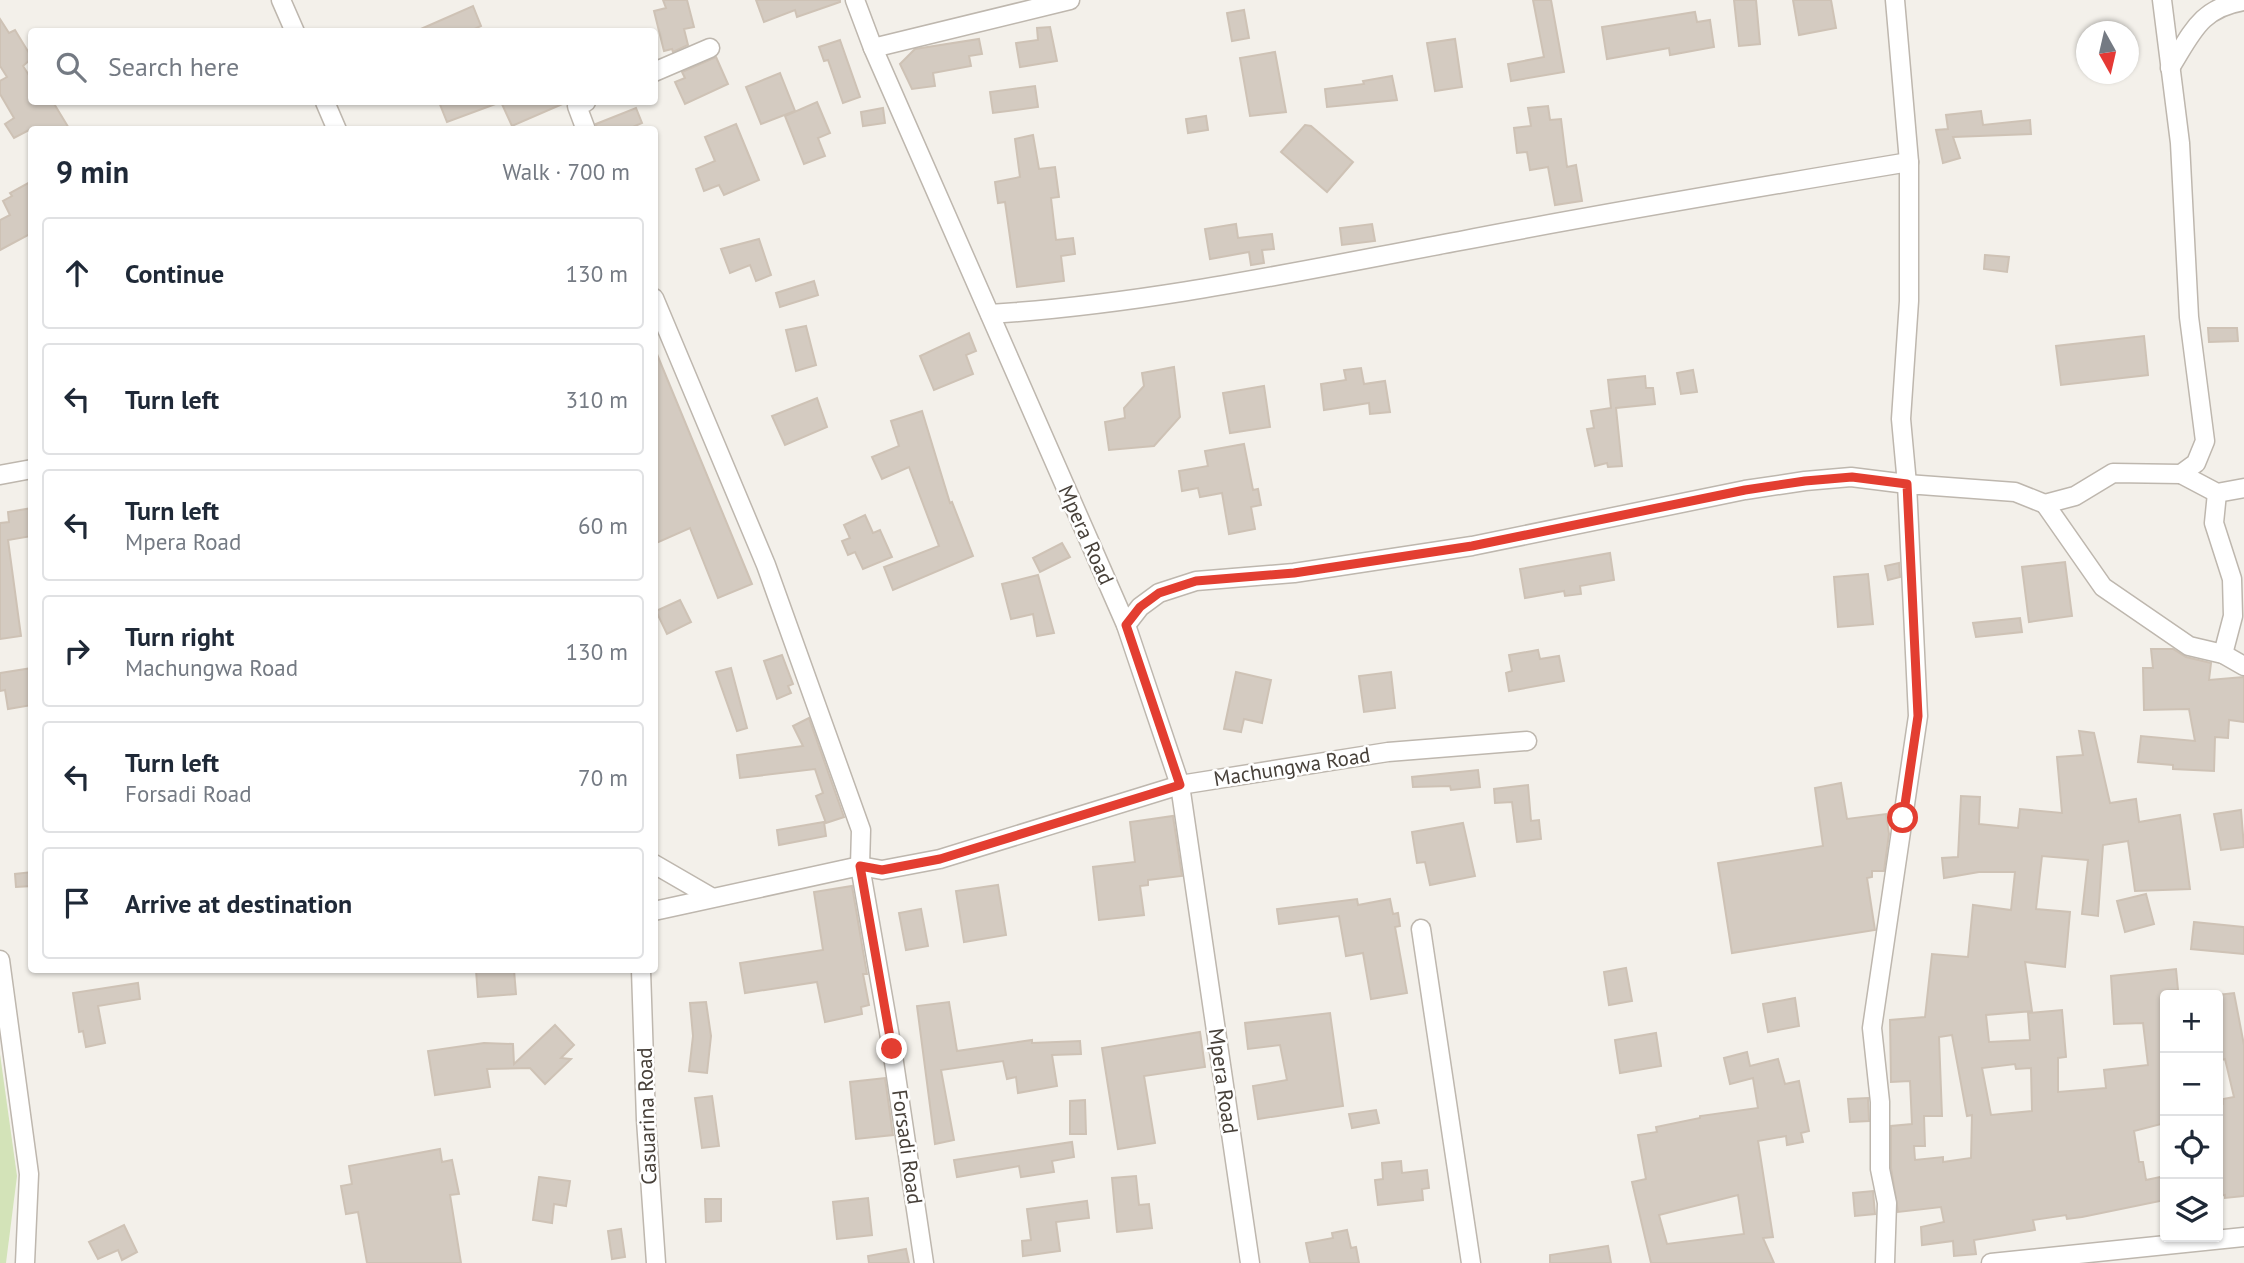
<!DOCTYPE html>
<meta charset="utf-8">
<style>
body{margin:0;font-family:"PT Sans",sans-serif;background:#f2f2f3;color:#1f2937}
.controls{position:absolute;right:21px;bottom:21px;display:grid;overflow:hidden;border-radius:7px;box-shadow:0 2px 5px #0004}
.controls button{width:63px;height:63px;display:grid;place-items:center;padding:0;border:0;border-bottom:2px solid #e0e1e3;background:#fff;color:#1f2937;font:35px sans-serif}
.compass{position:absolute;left:2076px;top:21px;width:63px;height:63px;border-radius:50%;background:#fff;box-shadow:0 2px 5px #0004;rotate:172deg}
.stop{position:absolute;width:21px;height:21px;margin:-16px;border:5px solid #e33e31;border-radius:50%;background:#fff}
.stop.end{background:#e33e31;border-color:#fff;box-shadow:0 2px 7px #0008}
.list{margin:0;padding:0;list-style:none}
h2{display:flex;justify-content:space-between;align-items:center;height:91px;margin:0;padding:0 28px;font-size:30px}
h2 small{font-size:23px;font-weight:400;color:#747a83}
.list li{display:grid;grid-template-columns:46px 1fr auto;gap:21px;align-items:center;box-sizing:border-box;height:112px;margin:0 14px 14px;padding:0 14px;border:2px solid #e0e1e3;border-radius:7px}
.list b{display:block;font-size:26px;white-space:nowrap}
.list p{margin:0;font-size:23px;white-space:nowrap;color:#747a83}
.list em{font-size:23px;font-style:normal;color:#747a83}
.icon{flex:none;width:38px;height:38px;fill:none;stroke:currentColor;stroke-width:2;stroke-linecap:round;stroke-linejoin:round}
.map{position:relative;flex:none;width:2244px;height:1263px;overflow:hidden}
.search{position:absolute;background:#fff;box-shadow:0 2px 5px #0004;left:28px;top:28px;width:630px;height:77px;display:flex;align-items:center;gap:18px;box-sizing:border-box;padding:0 24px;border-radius:7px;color:#747a83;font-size:26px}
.panel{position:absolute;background:#fff;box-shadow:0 2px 5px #0004;left:28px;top:126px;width:630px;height:847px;border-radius:7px}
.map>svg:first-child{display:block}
.green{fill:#d3e3b8}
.building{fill:#d4cbc1;stroke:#cec2b5;stroke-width:2;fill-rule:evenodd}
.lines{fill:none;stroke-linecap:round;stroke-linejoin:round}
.minor-casing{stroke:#beb7ae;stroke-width:21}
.minor{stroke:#fff;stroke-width:18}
.route{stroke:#e33e31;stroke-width:9}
.labels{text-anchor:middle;stroke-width:5;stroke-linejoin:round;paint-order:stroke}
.street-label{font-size:21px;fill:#474039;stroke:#fff}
</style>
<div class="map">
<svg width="2244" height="1263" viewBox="0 0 2244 1263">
<rect width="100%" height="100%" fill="#f3f0ea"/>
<path class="green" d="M0,1054L17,1176L6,1263H0Z"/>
<g class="building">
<path d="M663,0H687L694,27L684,29L688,45L673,52L672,49L664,51L654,11L666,8Z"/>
<path d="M756,0H840V2L797,17L795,10L764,22Z"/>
<path d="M1533,0H1551L1564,72L1511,81L1508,64L1544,57Z"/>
<path d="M1734,0H1756L1760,44L1739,46Z"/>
<path d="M1793,0H1831L1836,28L1799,35Z"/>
<path d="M473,6L481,26L468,32H414Z"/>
<path d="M1244,10L1249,38L1232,41L1227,13Z"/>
<path d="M1695,12L1697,22L1710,20L1714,47L1670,55L1669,48L1607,59L1602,27Z"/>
<path d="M0,19L9,33L15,30L32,58L23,66L32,80V102H53L70,130H29L14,138L5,124L14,118L0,94V81L7,77L0,66Z"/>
<path d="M1050,27L1057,61L1020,67L1016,43L1038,40L1037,28Z"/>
<path d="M979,39L982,54L969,56L971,66L933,73L935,86L912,89L900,64L915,49Z"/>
<path d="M1455,39L1462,87L1435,91L1427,43Z"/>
<path d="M840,40L860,97L843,103L828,60L824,61L819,47Z"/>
<path d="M1275,52L1286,112L1250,116L1240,58Z"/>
<path d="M716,57L728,84L685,104L675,82L685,78L682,72Z"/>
<path d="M780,73L795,111L761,124L746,87Z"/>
<path d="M1392,76L1397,100L1327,107L1325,89L1364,84L1363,81Z"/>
<path d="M1035,86L1038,107L993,113L990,92Z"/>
<path d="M439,102H497L498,103L447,122Z"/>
<path d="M501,102H567L512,126Z"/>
<path d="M817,102L830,133L818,138L825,156L804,164L785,116Z"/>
<path d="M1548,106L1550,120L1561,119L1567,167L1576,165L1582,201L1555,205L1548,167L1530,170L1527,152L1517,153L1514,128L1531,126L1528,108Z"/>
<path d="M636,108L642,123L626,130H597L596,124Z"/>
<path d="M883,108L885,123L863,126L861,112Z"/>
<path d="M1981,111L1983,125L2030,120L2031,134L1953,137L1960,158L1943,163L1936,130L1948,129L1946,115Z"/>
<path d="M1206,116L1208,130L1188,133L1186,119Z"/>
<path d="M736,124L759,180L724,195L719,185L704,191L696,169L715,161L705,137Z"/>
<path d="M1305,125L1311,126L1353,162L1327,192L1281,152Z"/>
<path d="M1033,135L1039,169L1055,167L1059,197L1051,198L1056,240L1073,238L1075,254L1061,256L1064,281L1017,287L1005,202L998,203L995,182L1020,177L1015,139Z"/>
<path d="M32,181V233L0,250V220L10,215L3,201L12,196L10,193Z"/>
<path d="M1236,224L1238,238L1272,234L1274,249L1262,250L1264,263L1251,265L1249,252L1210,259L1205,229Z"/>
<path d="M1372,224L1375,241L1342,245L1340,228Z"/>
<path d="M759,239L771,275L756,281L750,265L730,273L721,249Z"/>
<path d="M1985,255L2009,257L2007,272L1984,269Z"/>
<path d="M814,281L818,295L780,307L776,293Z"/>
<path d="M806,326L816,365L796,371L786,330Z"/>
<path d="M2208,328H2237L2238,341L2209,342Z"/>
<path d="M969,333L976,351L966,355L973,374L934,390L920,356Z"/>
<path d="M2144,336L2148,375L2061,385L2056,346Z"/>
<path d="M654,347L752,584L718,598L690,528L654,544Z"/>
<path d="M1174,367L1180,417L1154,446L1109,450L1105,422L1125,418L1124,408L1144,386L1142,373Z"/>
<path d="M1361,368L1364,384L1385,381L1390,412L1370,414L1369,403L1324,410L1321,384L1346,380L1344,370Z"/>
<path d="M1693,370L1697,392L1681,394L1677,373Z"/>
<path d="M1645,376L1646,388H1653L1655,404L1616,408L1622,466L1608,467L1607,463L1595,466L1587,429L1594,428L1591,411L1611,408L1608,380Z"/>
<path d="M1264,386L1270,427L1230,433L1223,393Z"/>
<path d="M817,398L827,427L785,445L772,416Z"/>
<path d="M922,411L950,503L952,502L973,556L893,590L884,567L939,546L909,467L882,479L872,457L899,446L891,421Z"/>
<path d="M1244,444L1253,490L1258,489L1261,505L1251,507L1255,529L1229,534L1222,493L1200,497L1198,488L1182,491L1179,471L1208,466L1205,451Z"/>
<path d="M32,508V536L8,540L21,636L0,639V523L9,522L8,512Z"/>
<path d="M865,515L873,533L880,530L892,557L863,569L855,552L848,555L842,541L850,538L844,525Z"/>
<path d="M1062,543L1070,557L1040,572L1033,558Z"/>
<path d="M1610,553L1614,580L1580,586L1581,594L1565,596L1564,591L1525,598L1520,569Z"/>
<path d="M2065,562L2072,616L2029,622L2022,567Z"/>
<path d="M1899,563L1900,577L1888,580L1885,566Z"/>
<path d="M1868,574L1873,624L1838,627L1834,577Z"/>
<path d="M1038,575L1054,633L1037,636L1033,614L1011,619L1002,584Z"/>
<path d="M680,600L691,622L667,634L656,611Z"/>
<path d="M2020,618L2022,632L1976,637L1973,623Z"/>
<path d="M2151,649H2173L2186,657L2211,663L2209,680L2244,677V722L2229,720L2228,738L2215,737L2214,771L2173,769V765L2138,762L2141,736L2195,741L2189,709L2144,710L2143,668H2153Z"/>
<path d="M1538,650L1540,659L1559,656L1564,681L1509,691L1506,673L1512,671L1509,655Z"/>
<path d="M782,655L793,684L788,686L791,693L777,699L764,661Z"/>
<path d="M32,668V705L8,709L5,690L0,691V673Z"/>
<path d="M731,668L747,728L737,731L716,672Z"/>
<path d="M1236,672L1271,680L1262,723L1244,719L1241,732L1224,729Z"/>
<path d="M1391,672L1395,708L1364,712L1359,676Z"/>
<path d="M809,718L844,817L826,823L816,796L823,793L815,769L740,778L737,755L803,746L793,726Z"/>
<path d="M2079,731L2094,733L2110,803L2136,799L2139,822L2180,815L2190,889L2135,891L2128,841L2103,845L2098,916L2082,914L2088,860L2042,856L2036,909L2070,912L2065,967L2025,962L2032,1011L1986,1015L1989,1042L2030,1040L2028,1013L2062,1010L2066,1057L2058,1058V1092L2106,1088L2104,1070L2148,1065L2143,1023L2114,1024L2111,976L2176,969L2178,990L2165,991V1123L2134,1131L2139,1162H2143L2146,1180L2165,1176V1200L2082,1217L2067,1219L2066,1215L2033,1220L2035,1230L1974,1240L1976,1254L1954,1256L1953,1241L1922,1245L1921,1227L1944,1222L1941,1207L1898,1212L1891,1168V1126L1912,1124L1910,1081L1891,1082L1890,1020L1925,1017L1932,954L1968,957L1973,905L2011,910L2015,872H1979L1944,878L1942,858L1958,857L1961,796L1980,797L1979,824L2018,828L2020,809L2062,813L2057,757L2083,755ZM1952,1035L1967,1116L1972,1115L1971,1158L1943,1162V1157L1915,1160L1914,1146H1925L1924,1116H1942L1939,1037ZM2015,1064L2016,1069L2031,1068L2032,1111L1991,1115L1982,1068Z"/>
<path d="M1478,770L1480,787L1451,790L1450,786L1413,787L1412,777Z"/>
<path d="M1841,783L1847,819L1886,814L1889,834L1884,871H1872V877L1867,878L1875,930L1732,953L1718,863L1823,846L1815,788Z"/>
<path d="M1528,785L1531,821L1539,820L1541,839L1517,842L1512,802L1495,803L1494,789Z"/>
<path d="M2241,810L2244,847L2221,850L2214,814Z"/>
<path d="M1173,816L1182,876L1148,880V885L1140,886L1144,915L1099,920L1093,867L1135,862L1130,822Z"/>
<path d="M824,822L826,836L779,845L777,830Z"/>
<path d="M1463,823L1475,876L1430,885L1425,862L1417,863L1412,832Z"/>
<path d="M32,872V886L16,887L15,874Z"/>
<path d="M998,885L1006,935L964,942L956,891Z"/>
<path d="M852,886L867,974H863L869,1005L861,1007L862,1014L825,1022L817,982L745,993L740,963L823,950L814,892Z"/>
<path d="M2146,894L2154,924L2125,932L2117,901Z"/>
<path d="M1357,899L1358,905L1390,899L1393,914L1398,913L1400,926L1395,927L1407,993L1371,999L1363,953L1346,956L1339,916L1279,924L1277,909Z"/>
<path d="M921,909L928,946L906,950L899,913Z"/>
<path d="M2194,922L2244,927V954L2191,949Z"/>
<path d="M1626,968L1632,1001L1609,1005L1604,972Z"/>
<path d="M476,970H514L516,994L478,997Z"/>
<path d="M138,983L140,999L98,1006L105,1043L86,1047L83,1031L79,1032L73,993Z"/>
<path d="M2234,993L2244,1045V1196L2225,1198V1195L2218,1196V1104H2223V1099L2234,1097L2225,1059L2218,1061V995Z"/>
<path d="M1795,998L1799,1026L1768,1032L1763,1004Z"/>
<path d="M706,1002L711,1036L707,1073L689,1071L693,1036L690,1003Z"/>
<path d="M949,1002L957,1051L1032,1040V1043L1080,1041L1081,1054L1052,1055L1057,1086L1018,1093L1016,1077L1007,1079L1003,1061L941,1070L954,1140L935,1144L917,1006Z"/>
<path d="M1330,1013L1343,1106L1258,1119L1253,1086L1287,1080L1280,1045L1248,1049L1245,1023Z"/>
<path d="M555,1025L574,1045L561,1058L571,1059L545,1084L530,1068L487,1069L490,1087L435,1095L428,1051L484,1043L513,1044L514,1064Z"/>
<path d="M1200,1032L1205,1067L1144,1076L1155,1143L1118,1149L1102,1048Z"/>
<path d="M1656,1033L1661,1066L1620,1073L1615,1040Z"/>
<path d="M1747,1052L1750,1066L1778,1059L1785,1084L1799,1081L1809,1131L1801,1133L1803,1142L1787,1145L1786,1136L1758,1141L1773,1237L1763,1238L1774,1263H1651L1632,1182L1646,1179L1638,1135L1657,1132L1656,1127L1700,1118V1116L1758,1108L1753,1078L1730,1084L1724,1058ZM1738,1195L1744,1234L1667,1244L1659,1215Z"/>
<path d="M885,1078L893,1135L856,1139L850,1082Z"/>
<path d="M712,1096L719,1146L702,1148L695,1098Z"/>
<path d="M1868,1098L1869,1121L1850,1122L1848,1099Z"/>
<path d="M1085,1100L1086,1134H1070V1101Z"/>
<path d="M1376,1110L1379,1123L1352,1128L1349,1114Z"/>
<path d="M1072,1142L1074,1157L1052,1161L1054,1172L1021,1177L1019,1166L957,1177L954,1160Z"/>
<path d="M440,1149L442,1162L452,1160L459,1194L450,1195L461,1263H367L358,1212L346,1214L341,1186L352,1184L349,1166Z"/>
<path d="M1401,1161L1402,1173L1427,1170L1429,1188L1422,1189L1423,1200L1378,1205L1375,1180L1383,1179L1382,1163Z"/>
<path d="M1136,1176L1139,1205L1149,1204L1152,1228L1117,1232L1112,1178Z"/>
<path d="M539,1177L570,1181L566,1206L554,1204L552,1223L533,1220Z"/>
<path d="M1873,1191L1875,1214L1855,1216L1853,1193Z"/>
<path d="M868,1198L872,1235L837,1239L833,1202Z"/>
<path d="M705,1199H721V1221L706,1222Z"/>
<path d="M1087,1201L1089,1218L1056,1222L1060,1251L1023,1256L1022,1241L1031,1240L1027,1209Z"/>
<path d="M124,1225L137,1252L122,1260L118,1250L98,1259L89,1242Z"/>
<path d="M621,1229L625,1257L612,1259L608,1231Z"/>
<path d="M1347,1230L1351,1248L1356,1247L1359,1263H1310L1306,1243L1333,1238L1332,1233Z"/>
<path d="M1608,1246L1611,1263H1550V1255Z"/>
<path d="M906,1249L909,1263H869L868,1256Z"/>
</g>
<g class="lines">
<g class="minor-casing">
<g id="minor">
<path d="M281,0L295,32"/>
<path d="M855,0L873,48L1126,625L1180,785L1250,1263"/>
<path d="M873,48L1070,0"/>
<path d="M2170,68C2192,33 2200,8 2244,1"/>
<path d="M654,72L710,48"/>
<path d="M325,102L337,130"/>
<path d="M586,130L577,106L586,102"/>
<path d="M654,298L766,565L861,830L860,866L892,1049L924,1263"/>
<path d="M990,314C1149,304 1304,270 1460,241C1609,212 1759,187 1909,162"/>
<path d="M2181,474L2217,493L2244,488"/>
<path d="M0,475L32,469"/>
<path d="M2217,493L2214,523L2232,579L2233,616L2223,654"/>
<path d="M2045,504L2103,587L2189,646L2223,654L2244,666"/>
<path d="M1126,625L1140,607L1159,593L1196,581L1294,573L1472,546L1745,490L1805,481L1851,477L1907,484L1901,419L1909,301V162L1895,0"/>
<path d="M654,864L711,897"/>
<path d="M654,911L860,866L882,870L940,859L1180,785L1388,752L1527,741"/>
<path d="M1421,929L1471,1263"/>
<path d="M0,960L29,1174L25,1263"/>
<path d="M641,970L646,1120L656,1263"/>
<path d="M1885,1263L1887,1203L1880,1169V1102L1872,1028L1918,716L1907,484L2015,492L2045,504L2075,496L2113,473L2181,474L2196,463L2205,441L2189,317L2180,143L2162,0"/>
<path d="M1991,1263L2244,1237"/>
</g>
</g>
<use href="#minor" class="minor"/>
</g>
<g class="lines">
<path class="route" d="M892,1049L860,866L882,870L940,859L1180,785L1126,625L1140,607L1159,593L1196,581L1294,573L1472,546L1745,490L1805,481L1852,477L1907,484L1918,716L1903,818"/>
</g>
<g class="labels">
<g class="street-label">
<text transform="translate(1086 535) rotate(66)" y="7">Mpera Road</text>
<text transform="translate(1292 767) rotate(-9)" y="7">Machungwa Road</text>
<text transform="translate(1223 1081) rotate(82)" y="7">Mpera Road</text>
<text transform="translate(647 1116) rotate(-92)" y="7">Casuarina Road</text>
<text transform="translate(907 1147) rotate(82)" y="7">Forsadi Road</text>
</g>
</g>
</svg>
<div class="controls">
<button>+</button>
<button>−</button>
<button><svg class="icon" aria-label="locate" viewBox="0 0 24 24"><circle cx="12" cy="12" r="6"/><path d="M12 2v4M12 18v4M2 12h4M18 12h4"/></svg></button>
<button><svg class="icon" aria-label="layers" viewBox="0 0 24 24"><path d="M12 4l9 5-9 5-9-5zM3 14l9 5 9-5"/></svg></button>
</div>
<svg class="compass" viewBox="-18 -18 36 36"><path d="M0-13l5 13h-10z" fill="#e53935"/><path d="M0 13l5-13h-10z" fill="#747a83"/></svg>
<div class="stop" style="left:1903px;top:818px"></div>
<div class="stop end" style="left:892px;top:1049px"></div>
<div class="search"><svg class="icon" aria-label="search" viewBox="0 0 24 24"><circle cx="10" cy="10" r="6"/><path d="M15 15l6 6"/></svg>Search here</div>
<section class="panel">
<h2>9 min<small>Walk · 700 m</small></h2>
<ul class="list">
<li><svg class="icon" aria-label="ahead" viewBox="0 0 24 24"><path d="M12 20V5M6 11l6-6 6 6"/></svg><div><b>Continue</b></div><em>130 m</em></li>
<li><svg class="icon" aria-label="left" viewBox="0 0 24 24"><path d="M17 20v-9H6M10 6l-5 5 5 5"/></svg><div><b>Turn left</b></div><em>310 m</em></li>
<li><svg class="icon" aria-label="left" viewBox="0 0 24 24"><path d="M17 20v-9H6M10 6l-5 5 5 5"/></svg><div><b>Turn left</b><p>Mpera Road</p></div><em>60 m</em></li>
<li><svg class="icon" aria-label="right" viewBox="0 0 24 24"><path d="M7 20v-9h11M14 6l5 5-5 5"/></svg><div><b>Turn right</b><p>Machungwa Road</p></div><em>130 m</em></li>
<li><svg class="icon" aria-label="left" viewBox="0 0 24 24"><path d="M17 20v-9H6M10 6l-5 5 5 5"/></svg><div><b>Turn left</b><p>Forsadi Road</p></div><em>70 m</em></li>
<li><svg class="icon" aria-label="arrive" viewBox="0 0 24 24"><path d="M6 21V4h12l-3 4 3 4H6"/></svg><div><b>Arrive at destination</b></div></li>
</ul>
</section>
</div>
